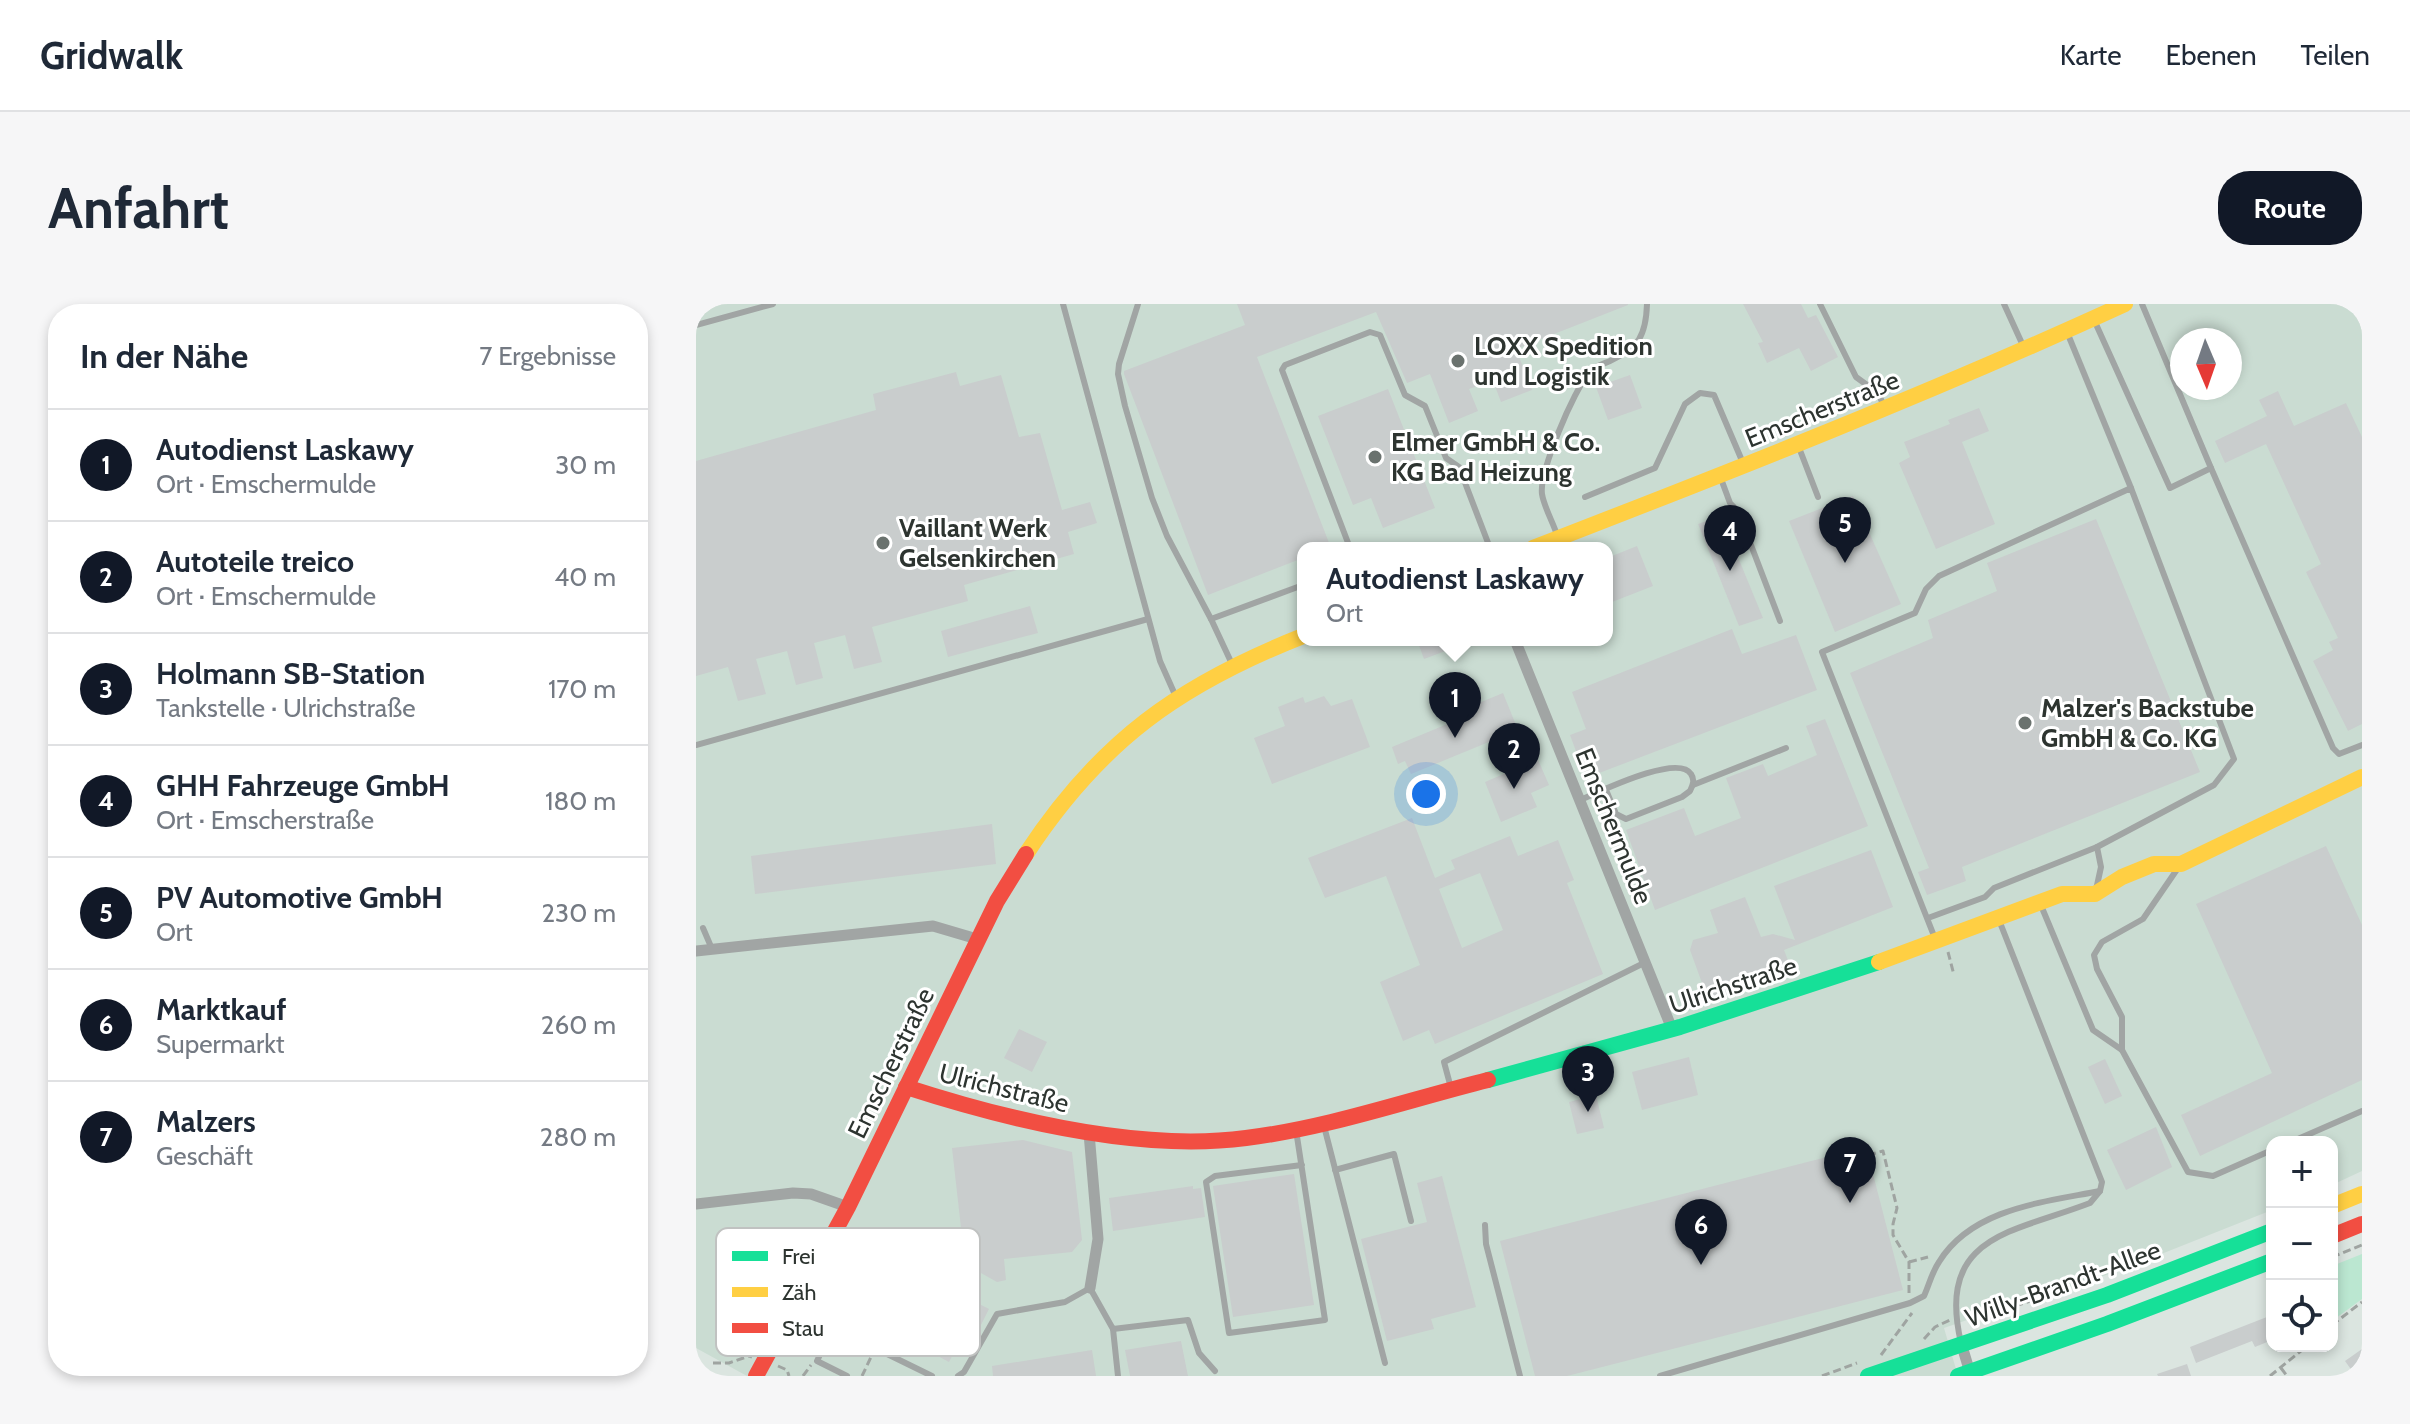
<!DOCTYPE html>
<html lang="de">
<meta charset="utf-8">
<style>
body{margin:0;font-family:Cabin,sans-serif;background:#f6f6f7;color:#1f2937}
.controls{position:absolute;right:24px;bottom:24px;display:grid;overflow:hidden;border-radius:16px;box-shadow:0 4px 12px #0003}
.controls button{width:72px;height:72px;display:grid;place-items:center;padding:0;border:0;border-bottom:2px solid #e0e1e3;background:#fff;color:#1f2937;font:40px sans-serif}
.compass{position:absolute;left:1474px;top:24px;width:72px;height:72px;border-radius:50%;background:#fff;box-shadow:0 4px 12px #0003;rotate:178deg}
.you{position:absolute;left:730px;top:490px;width:28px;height:28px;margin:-20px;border:6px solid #fff;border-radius:50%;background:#1a73e8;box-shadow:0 0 0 12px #1a73e833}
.badge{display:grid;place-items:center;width:52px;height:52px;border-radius:50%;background:#111827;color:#fff;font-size:26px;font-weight:700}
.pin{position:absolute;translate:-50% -66px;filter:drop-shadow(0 2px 4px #0008)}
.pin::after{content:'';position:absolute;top:42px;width:28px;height:24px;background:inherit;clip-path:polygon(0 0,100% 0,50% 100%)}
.popup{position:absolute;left:601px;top:238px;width:316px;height:104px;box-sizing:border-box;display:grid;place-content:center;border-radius:16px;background:#fff;filter:drop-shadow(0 2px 6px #0005);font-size:26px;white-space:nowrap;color:#747a83}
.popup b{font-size:30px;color:#1f2937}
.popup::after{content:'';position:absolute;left:50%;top:100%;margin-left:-16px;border:16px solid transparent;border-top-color:#fff}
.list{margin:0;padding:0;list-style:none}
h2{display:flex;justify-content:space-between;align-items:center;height:104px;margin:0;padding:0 32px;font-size:34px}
h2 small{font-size:26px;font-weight:400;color:#747a83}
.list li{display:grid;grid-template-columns:52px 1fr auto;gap:24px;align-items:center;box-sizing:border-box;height:112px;padding:0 32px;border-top:2px solid #e0e1e3}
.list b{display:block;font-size:30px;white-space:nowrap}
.list p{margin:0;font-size:26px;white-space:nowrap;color:#747a83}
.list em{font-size:26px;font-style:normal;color:#747a83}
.icon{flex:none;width:44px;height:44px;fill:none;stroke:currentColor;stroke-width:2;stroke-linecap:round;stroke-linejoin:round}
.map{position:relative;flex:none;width:1666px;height:1072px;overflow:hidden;border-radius:32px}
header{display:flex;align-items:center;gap:48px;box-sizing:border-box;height:112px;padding:0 40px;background:#fff;border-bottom:2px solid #e0e1e3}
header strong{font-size:38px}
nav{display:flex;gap:44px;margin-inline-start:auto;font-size:28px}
.intro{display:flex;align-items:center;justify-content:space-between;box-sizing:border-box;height:192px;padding:0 48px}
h1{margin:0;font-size:56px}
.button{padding:20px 36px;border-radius:32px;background:#111827;color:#fff;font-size:28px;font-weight:700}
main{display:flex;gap:48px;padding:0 48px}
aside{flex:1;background:#fff;border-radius:32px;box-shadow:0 4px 12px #0003}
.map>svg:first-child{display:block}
.built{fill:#cadcd2;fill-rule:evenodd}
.green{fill:#bbe7d1}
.building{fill:#c9cdcd;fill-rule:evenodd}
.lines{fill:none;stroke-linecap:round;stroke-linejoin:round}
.path{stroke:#9fa4a1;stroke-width:3;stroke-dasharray:8 4;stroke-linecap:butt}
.lane{stroke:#a1a5a4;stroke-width:6}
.street{stroke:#a1a5a4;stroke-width:11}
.fast{stroke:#16e098;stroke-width:16}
.slow{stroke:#ffcf43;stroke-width:16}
.jam{stroke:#f24e42;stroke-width:16}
.poi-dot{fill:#6a726e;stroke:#fff;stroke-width:3}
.labels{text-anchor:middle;stroke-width:6;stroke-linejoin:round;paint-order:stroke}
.poi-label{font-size:26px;font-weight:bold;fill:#2d3430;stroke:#fff;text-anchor:start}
.street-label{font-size:26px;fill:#2d3430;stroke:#fff}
.key{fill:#fff;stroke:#c0c2c1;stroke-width:2}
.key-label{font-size:22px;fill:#2d3430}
</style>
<header>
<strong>Gridwalk</strong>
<nav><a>Karte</a><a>Ebenen</a><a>Teilen</a></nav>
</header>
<div class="intro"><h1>Anfahrt</h1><a class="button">Route</a></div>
<main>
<aside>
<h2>In der Nähe<small>7 Ergebnisse</small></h2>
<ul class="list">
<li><span class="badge">1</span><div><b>Autodienst Laskawy</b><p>Ort · Emschermulde</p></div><em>30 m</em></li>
<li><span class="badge">2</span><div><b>Autoteile treico</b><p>Ort · Emschermulde</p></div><em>40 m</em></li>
<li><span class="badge">3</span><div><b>Holmann SB-Station</b><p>Tankstelle · Ulrichstraße</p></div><em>170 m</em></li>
<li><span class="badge">4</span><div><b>GHH Fahrzeuge GmbH</b><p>Ort · Emscherstraße</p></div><em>180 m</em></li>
<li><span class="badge">5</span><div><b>PV Automotive GmbH</b><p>Ort</p></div><em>230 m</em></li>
<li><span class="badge">6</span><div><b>Marktkauf</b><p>Supermarkt</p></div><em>260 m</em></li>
<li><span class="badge">7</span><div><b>Malzers</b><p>Geschäft</p></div><em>280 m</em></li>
</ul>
</aside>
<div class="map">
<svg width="1666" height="1072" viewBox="0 0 1666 1072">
<rect width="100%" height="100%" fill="#dbe5e0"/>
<path class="built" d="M0,0H1666V867L1636,881V838H1576V906L1430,964L1322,1002L1297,1007L1248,1024L1262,1072H51L0,1044ZM1486,36H1534V84H1486ZM607,244H911V336H607Z"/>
<path class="green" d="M1666,950V995L1636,1017V962Z"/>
<g class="building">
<path d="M541,0H932V1L820,45L836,86L805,98L797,77L773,85L782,107L753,119L734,70L711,79L680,8L561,53L635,244H607V254L512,291L428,70V67L549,21Z"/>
<path d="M1047,0H1105L1112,14L1120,11L1142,53L1115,67L1103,44L1071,59L1062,39L1067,38Z"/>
<path d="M260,68L264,82L305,71L323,133L344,129L366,206L394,198L401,219L372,228L378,250L268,281L272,297L176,323L186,358L158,365L149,331L118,339L127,374L100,381L91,347L60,355L70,390L42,397L32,363L0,372V157L180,106L177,90Z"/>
<path d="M934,71L946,104L912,116L900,83Z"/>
<path d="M692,85L739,204L687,224L675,194L657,201L622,112Z"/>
<path d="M1582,87L1598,122L1650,99L1666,133V420L1652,427L1617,357L1637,346L1633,338L1642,334L1610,268L1625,260L1570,140L1529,159L1519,137L1571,112L1563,96Z"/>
<path d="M1283,104L1293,127L1266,138L1299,220L1240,245L1203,159L1214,153L1208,138L1254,120L1252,116Z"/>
<path d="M1157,192L1205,300L1139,328L1093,217Z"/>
<path d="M1025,212L1067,314L1043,322L1002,220Z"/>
<path d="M1400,215L1504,468L1266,563L1270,577L1231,591L1222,568L1233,564L1154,369L1237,334L1232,316L1301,287L1291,259Z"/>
<path d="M941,242L957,282L911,300V254Z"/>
<path d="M334,302L342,329L252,353L245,327Z"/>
<path d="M1036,325L1046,350L1100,331L1121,386L890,474L874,431L890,425L876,388Z"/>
<path d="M721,336H775L776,337L728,355Z"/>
<path d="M807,389L822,426L715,470L709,457L702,460L696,443L761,416L754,399L774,391L778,401Z"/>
<path d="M628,392L635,402L656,395L674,443L576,480L558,434L589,422L582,403L607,393L609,399Z"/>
<path d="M1129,415L1172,522L959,606L930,526L988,504L999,532L1045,514L1030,474L1067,460L1072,472L1121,451L1110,422Z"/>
<path d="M840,451L853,481L835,489L841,503L805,518L789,478L824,463L822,458Z"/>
<path d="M716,514L739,574L759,565L755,556L814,532L822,552L862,536L878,576L871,579L907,670L739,740L733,726L707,737L684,678L724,661L690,572L629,594L612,554ZM784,569L807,626L766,644L743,585Z"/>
<path d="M296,520L300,560L59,590L55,552Z"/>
<path d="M1630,542L1666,621V776L1504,852L1485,811L1576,769L1500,600Z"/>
<path d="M1175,546L1197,603L1088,646L1096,667L1094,672L1070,682L1065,678L1020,695L1010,690L994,646L997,636L1022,629L1014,606L1049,593L1065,633L1077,630L1099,636L1078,582Z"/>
<path d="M323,725L351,738L336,768L308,754Z"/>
<path d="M993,753L1002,791L946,806L936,768Z"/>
<path d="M1409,755L1426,792L1409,800L1392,763Z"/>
<path d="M900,791L908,824L881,830L873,798Z"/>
<path d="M1460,823L1476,863L1430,886L1411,846Z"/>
<path d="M327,836L376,848L386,936L376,948L308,955L310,976L301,978L276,964L275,958L269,959L256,844Z"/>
<path d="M1170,843L1207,986L871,1072H839L804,937Z"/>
<path d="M598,870L618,1001L537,1013L517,882Z"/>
<path d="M746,872L780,1003L735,1015L738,1025L691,1037L665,935L731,918L721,879Z"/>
<path d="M497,882V885L505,884L509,913L417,927L413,894Z"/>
<path d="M174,944L293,1005L282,1027L272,1022L253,1058L206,1033L201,1043L139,1011Z"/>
<path d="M1576,1011V1036L1559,1043L1556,1037L1500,1059L1494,1043Z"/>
<path d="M485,1037L492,1072H434L429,1046Z"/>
<path d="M1666,1045V1066L1659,1071L1649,1057Z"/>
<path d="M396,1046L400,1072H297L296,1062Z"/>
<path d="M1491,1060L1495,1072H1462L1461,1070Z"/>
</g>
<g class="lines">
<g class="path">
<path d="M1252,648L1258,671"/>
<path d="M1172,851L1187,847L1201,904L1197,920V931L1213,958V990"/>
<path d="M1636,953L1666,941"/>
<path d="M1213,958L1232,953"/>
<path d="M1272,1010L1299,1008L1403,976"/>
<path d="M1636,1021L1666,998"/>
<path d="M1228,1035L1239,1023L1254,1016"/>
<path d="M1185,1051L1216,1009"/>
<path d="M17,1059H33L53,1052L56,1053"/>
<path d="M82,1062L91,1066L93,1072"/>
<path d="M1585,1064L1591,1072"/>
<path d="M107,1072L115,1061"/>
<path d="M166,1072L176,1051"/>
<path d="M1126,1072L1161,1059"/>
<path d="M1574,1072L1611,1042"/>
</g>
<g class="lane">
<path d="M367,0L464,357L480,393"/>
<path d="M442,0L423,60L422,70L429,102L456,194L471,232L515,315"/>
<path d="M1124,0L1160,73L1182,89L1188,102"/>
<path d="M1308,0L1329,46"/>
<path d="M1399,18L1474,184L1515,164L1446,0"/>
<path d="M0,21L77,0"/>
<path d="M1371,28L1435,184"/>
<path d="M1102,141L1122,193"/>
<path d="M1515,164L1637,444L1643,450L1666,441"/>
<path d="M1024,172L1034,199L1042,207L1084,317"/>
<path d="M889,193L959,164L989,100L1004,89L1018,91L1047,159"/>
<path d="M861,231C857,218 848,203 846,190C843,168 878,86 893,69C897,63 907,60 914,57C943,44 950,31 951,0"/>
<path d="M654,244L586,66L589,61L674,28L684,31L709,91L729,102L750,154L763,163L794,244"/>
<path d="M536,360L515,315L607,281"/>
<path d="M0,441L452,315"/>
<path d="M997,481L1090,444"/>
<path d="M884,496C903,488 982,449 995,470C999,476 997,481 994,487L986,493L930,515L920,510L910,486"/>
<path d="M1400,586L1405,563L1401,543"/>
<path d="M1344,599L1397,726L1426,746L1492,868L1517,872L1576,846"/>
<path d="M1232,614L1289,593L1298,584L1401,543L1518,481L1538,455L1435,184L1243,272L1230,285L1219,309L1126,348L1240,637"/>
<path d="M7,624L16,645"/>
<path d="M1426,746V713L1401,665L1398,651L1406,638L1447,615L1482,564"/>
<path d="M755,784L748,758L950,658"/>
<path d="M628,822L689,1059"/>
<path d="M600,826L629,1016L533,1029L510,878L519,872L606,861"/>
<path d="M1595,838L1666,807"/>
<path d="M639,866L698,850L715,917"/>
<path d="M789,921L790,940L824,1072"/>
<path d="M97,1004L236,1072"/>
<path d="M137,1023L121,1057L151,1072"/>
<path d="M417,1025L422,1072"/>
<path d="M1265,1039C1240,931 1316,929 1394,899L1404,887L1406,878L1303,616"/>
<path d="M262,1072L268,1068L301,1010L369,998L394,984L417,1025L492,1016L503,1049L519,1067"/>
<path d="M964,1072L1214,999L1228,992C1233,981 1236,968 1243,958C1276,904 1349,898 1404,887"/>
</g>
<g class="street">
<path d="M819,336L976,725"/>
<path d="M0,647L237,622L281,635"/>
<path d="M393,829L402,935L394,984"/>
<path d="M0,900L97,889L115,890L152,903"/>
<path d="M1266,1042L1275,1072"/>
</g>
<g class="fast">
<path d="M792,776L984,723L1183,658"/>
<path d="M1172,1072L1411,991L1576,927"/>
<path d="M1262,1072L1411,1020L1576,957"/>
</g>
<g class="slow">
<path d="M837,244C1036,167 1235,89 1429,0"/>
<path d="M330,550C404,437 483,381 607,332"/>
<path d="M1183,658L1366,590H1399L1426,573L1458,560H1485L1666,473"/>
<path d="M1636,902L1666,890"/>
<path d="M0,1068L7,1072"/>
</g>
<g class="jam">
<path d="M210,783C312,816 443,848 550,834C632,824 712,796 792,776"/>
<path d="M1636,932L1666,920"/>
<path d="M60,1072L152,903L301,597L330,550"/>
</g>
</g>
<g class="poi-dot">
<circle cx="762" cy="57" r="8"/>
<circle cx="679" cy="153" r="8"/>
<circle cx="187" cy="239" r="8"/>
<circle cx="1329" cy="419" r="8"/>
</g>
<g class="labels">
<g class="poi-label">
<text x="778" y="51">LOXX Spedition<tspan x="778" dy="30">und Logistik</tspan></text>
<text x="695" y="147">Elmer GmbH &amp; Co.<tspan x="695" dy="30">KG Bad Heizung</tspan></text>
<text x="203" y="233">Vaillant Werk<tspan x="203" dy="30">Gelsenkirchen</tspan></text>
<text x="1345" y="413">Malzer's Backstube<tspan x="1345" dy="30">GmbH &amp; Co. KG</tspan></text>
</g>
<g class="street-label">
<text transform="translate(1126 105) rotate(-22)" y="9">Emscherstraße</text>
<text transform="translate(918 522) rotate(68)" y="9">Emschermulde</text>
<text transform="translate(1037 681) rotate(-18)" y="9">Ulrichstraße</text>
<text transform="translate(195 759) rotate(-64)" y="9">Emscherstraße</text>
<text transform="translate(308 784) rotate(14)" y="9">Ulrichstraße</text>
<text transform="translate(1367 980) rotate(-20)" y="9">Willy-Brandt-Allee</text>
</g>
</g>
<rect x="20" y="924" width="264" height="128" rx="12" class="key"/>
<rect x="36" y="947" width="36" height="10" fill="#16e098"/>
<rect x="36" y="983" width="36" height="10" fill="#ffcf43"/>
<rect x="36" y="1019" width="36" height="10" fill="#f24e42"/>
<g class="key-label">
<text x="86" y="960">Frei</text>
<text x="86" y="996">Zäh</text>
<text x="86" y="1032">Stau</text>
</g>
</svg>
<div class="controls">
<button>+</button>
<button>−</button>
<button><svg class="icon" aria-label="locate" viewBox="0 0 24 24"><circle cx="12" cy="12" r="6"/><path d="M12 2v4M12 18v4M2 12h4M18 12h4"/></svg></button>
</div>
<svg class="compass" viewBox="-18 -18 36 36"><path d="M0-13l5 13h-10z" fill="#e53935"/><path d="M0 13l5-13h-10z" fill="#747a83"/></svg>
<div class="you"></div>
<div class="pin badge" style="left:759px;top:434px">1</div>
<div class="popup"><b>Autodienst Laskawy</b>Ort</div>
<div class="pin badge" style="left:818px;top:485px">2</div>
<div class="pin badge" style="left:892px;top:808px">3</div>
<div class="pin badge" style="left:1034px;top:267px">4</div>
<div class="pin badge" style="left:1149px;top:259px">5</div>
<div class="pin badge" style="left:1005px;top:961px">6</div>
<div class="pin badge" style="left:1154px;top:899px">7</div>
</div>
</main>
